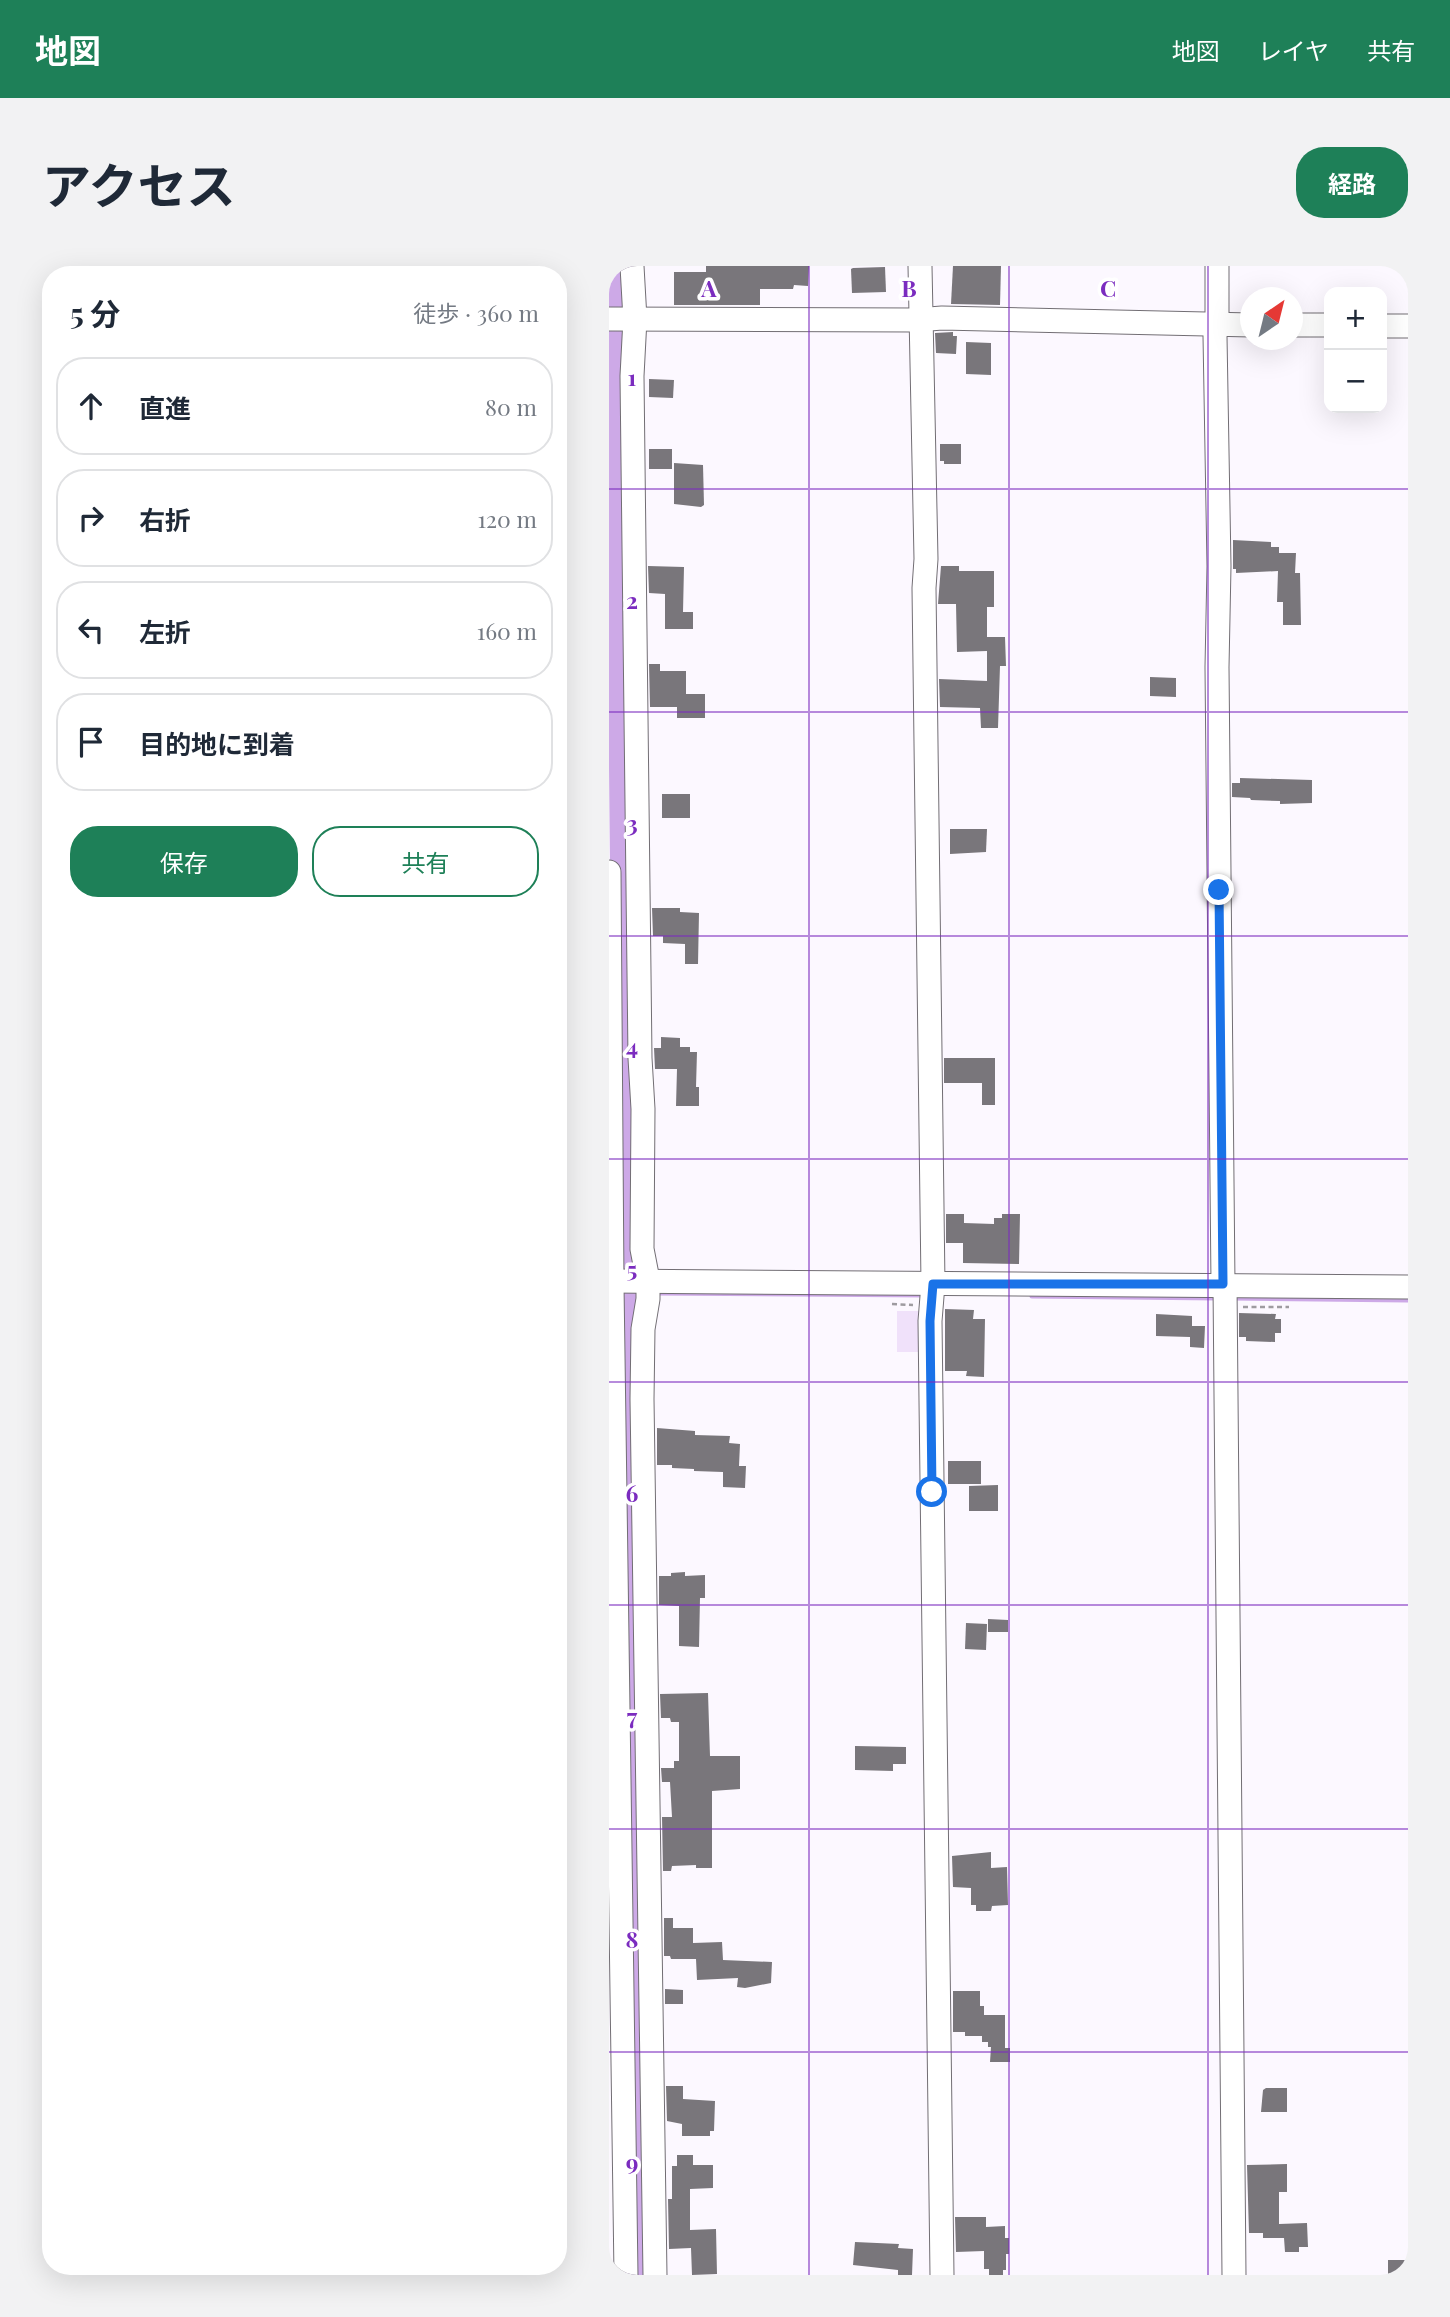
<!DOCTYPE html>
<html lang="ja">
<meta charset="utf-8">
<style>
body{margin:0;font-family:"Playfair Display","Noto Sans JP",serif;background:#f2f2f3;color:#1f2937}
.controls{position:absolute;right:21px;top:21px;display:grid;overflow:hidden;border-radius:14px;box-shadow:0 7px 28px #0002}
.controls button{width:63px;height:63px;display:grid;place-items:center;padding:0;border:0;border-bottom:2px solid #e0e1e3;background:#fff;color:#1f2937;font:35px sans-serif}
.compass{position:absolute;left:631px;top:21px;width:63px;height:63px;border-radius:50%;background:#fff;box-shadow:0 7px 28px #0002;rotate:35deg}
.stop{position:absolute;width:21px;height:21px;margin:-16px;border:5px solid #1a73e8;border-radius:50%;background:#fff}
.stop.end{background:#1a73e8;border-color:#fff;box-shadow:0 2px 7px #0008}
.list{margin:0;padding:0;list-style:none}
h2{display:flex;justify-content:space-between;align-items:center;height:91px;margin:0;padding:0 28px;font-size:30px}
h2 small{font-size:23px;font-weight:400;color:#747a83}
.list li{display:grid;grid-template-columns:46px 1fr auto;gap:21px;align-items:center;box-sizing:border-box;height:98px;margin:0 14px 14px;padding:0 14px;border:2px solid #e0e1e3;border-radius:28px}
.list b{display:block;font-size:26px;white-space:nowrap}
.list em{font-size:23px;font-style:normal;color:#747a83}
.actions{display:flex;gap:14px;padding:21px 28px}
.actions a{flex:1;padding:16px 0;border:2px solid #1e8058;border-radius:28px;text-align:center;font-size:24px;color:#1e8058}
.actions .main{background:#1e8058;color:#fff}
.icon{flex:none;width:38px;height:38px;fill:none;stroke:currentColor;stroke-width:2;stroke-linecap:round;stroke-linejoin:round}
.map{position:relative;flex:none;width:799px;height:2009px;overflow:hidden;border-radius:28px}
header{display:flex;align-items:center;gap:42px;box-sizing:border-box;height:98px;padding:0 35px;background:#1e8058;color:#fff}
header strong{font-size:33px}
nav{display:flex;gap:38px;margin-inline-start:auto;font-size:24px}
.intro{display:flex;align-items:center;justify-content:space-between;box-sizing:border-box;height:168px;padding:0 42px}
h1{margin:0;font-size:49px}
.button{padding:18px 32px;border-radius:28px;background:#1e8058;color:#fff;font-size:24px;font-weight:700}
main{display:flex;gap:42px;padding:0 42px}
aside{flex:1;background:#fff;border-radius:28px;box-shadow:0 7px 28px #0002}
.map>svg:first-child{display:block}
.green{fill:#f0e1fa}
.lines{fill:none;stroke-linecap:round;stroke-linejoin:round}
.stream{stroke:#cda9e7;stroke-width:5}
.river{stroke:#cda9e7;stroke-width:30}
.building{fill:#79767b}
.minor-casing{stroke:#726e74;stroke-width:25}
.path{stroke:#9e9ba0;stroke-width:2.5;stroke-dasharray:5 3.5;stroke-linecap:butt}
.minor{stroke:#fff;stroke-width:23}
.route{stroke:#1a73e8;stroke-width:9}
.grid{fill:none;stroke:#7b2cbf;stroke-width:2;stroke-opacity:0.55}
.grid-label{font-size:23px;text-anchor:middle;font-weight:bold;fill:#7b2cbf;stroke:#fff;stroke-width:7;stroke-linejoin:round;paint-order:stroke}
</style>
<header>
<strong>地図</strong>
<nav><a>地図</a><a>レイヤ</a><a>共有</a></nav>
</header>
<div class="intro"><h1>アクセス</h1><a class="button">経路</a></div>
<main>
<aside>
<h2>5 分<small>徒歩 · 360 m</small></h2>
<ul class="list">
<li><svg class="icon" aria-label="ahead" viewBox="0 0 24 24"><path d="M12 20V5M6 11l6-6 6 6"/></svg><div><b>直進</b></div><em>80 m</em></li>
<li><svg class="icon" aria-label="right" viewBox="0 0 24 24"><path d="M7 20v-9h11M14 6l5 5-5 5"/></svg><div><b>右折</b></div><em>120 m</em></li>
<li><svg class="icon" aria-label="left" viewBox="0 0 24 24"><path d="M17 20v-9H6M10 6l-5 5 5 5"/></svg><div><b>左折</b></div><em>160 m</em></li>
<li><svg class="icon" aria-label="arrive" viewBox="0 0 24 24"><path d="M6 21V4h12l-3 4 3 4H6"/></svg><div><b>目的地に到着</b></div></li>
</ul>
<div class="actions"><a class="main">保存</a><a>共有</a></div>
</aside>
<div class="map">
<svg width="799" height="2009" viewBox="0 0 799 2009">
<rect width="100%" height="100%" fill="#fcf8ff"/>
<rect class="green" x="288" y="1045" width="23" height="41"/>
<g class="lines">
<g class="stream">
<path d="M10,1027H32"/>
<path d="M45,1027L319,1029"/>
<path d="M423,1030L609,1032"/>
<path d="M623,1032L799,1034"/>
</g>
<path class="river" d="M10,0L30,2009"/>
</g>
<g class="building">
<path d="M97,0H200L199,20L185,19L184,23H151V39H65V6H97Z"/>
<path d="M344,0H392L391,39L342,38Z"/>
<path d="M276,1L277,26L243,27L242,3L244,2Z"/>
<path d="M344,66V70H348L347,88L327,87L326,67Z"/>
<path d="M357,76L382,77V109L357,108Z"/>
<path d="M40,113L65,114L64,132L40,131Z"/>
<path d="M331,178H352V198H335V195H331Z"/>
<rect x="40" y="183" width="23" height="20"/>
<path d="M65,197L94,199L95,239L92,241L65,238Z"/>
<path d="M624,274L662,276V281H670V287H687L686,307H691L692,359H674V336H668L669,305L627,307V303H624Z"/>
<path d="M39,300L75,301L74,346H84V363H56V328L40,327Z"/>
<path d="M332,300H350V305H385V341H378V371H396L397,400H391L389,462H372L371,442L331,441L330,413L378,415V385L348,386L347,338H329Z"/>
<path d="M40,398H51V405H77V428H96V452H68V441H41Z"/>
<path d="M541,411L567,412V431L541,430Z"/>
<path d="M631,512L703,514V537L671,538V535L642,534L641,532L623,531V517H631Z"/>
<rect x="53" y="528" width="28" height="24"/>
<path d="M341,563H378L377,586L341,588Z"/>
<path d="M43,642H71V646L90,647L89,698H76V678L54,677V670H44Z"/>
<path d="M52,771L71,772V781H81V786H88L87,821H90V840H67L68,803H46L45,782H52Z"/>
<path d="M335,792H386V839H373V817H335Z"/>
<path d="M337,948H355V957L385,958V952H393V948H411L410,998L354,997V977H337Z"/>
<path d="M336,1043L365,1044L364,1053H376L375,1111L357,1110L358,1105H336Z"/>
<path d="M630,1047L667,1048L666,1053H672V1067H666V1076L637,1075V1071H630Z"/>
<path d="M547,1048L583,1050V1060H596L595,1082L581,1081V1071L547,1070Z"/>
<path d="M48,1162L86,1165V1169L121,1170L120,1177L131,1178L130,1200H137L136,1222L114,1221V1206L85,1205V1203L63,1202V1199H48Z"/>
<rect x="339" y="1195" width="33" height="23"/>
<path d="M389,1219V1245H360V1220Z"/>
<path d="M76,1306V1310L96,1309V1332H91L90,1381L70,1380V1340L50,1339V1310H62V1307Z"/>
<path d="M379,1353L399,1354V1366H379Z"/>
<path d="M357,1357L378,1358L377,1384L356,1383Z"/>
<path d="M99,1427L101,1490H131V1523L103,1525V1602H87V1599L63,1600L62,1605H54L53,1551H63L61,1516H53L52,1502H65V1495H70V1456H62L61,1452H52L51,1428Z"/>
<path d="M246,1480L297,1481V1498H284V1505L246,1504Z"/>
<path d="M382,1586V1602L398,1601L399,1639L383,1640L382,1645H367V1639H362V1622L344,1621L343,1590Z"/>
<path d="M55,1652H64V1662H84V1677L113,1676L114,1694L163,1696L162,1717L136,1722L128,1721L129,1712L88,1714L87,1693H62L61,1690H55Z"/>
<path d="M56,1723L74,1724V1738H56Z"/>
<path d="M344,1725H371V1740H375V1749H396V1782H401V1796H381L382,1781H379V1776H373V1770H356V1766H344Z"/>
<path d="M57,1820H74V1833L106,1835L105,1865H101V1870H73V1858L58,1855Z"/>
<path d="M657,1822H678V1846H652L654,1824Z"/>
<path d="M68,1889H84V1899H104V1922L81,1923V1964L107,1963L108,2008L83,2009L82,1982L60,1983L59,1933H63V1900H68Z"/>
<path d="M678,1898V1926H670V1958L698,1957L699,1981H690V1986H676L675,1972H654V1967H640L638,1899Z"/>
<path d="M346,1951H377V1961L396,1960V1972H400V1988H397V2004H394V2009H380V2003H375V1985L347,1986Z"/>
<path d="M246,1976L290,1978L289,1982L304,1983L303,2009H289V2004L244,1999Z"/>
<rect x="779" y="1994" width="20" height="15"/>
</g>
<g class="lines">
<g class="minor-casing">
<g id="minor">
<path d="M23,0L26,53L23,110L31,792L34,843L33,983L39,1014V1033L34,1063L33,1133L46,2009"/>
<path d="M311,0L317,293L315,322L324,1018L321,1055L333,2009"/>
<path d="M608,0V58L606,70L610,300L608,401L614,1018"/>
<path d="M0,53L308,54L333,52L642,59"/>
<path d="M684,59H720"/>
<path d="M773,60H799"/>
<path d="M0,606L3,1019L17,2009"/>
<path d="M0,1015L799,1021"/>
<path d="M616,1019L625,2009"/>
</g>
</g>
<g class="path">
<path d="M283,1038L304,1039"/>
<path d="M634,1041H680"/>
</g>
<use href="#minor" class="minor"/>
</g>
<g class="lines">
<path class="route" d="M323,1226L321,1055L324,1018H614L610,624"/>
</g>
<path class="grid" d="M200,0V2009M400,0V2009M599,0V2009M0,223H799M0,446H799M0,670H799M0,893H799M0,1116H799M0,1339H799M0,1563H799M0,1786H799"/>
<g class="grid-label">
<text x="100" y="31">A</text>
<text x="300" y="31">B</text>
<text x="499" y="31">C</text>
<text x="23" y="120">1</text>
<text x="23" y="343">2</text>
<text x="23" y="566">3</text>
<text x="23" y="789">4</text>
<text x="23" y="1012">5</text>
<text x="23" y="1236">6</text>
<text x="23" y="1459">7</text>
<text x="23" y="1682">8</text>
<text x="23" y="1905">9</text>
</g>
</svg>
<div class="controls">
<button>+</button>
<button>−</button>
</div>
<svg class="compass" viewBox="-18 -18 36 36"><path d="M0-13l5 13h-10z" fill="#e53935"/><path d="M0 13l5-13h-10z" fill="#747a83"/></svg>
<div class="stop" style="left:323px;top:1226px"></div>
<div class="stop end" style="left:610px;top:624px"></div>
</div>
</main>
